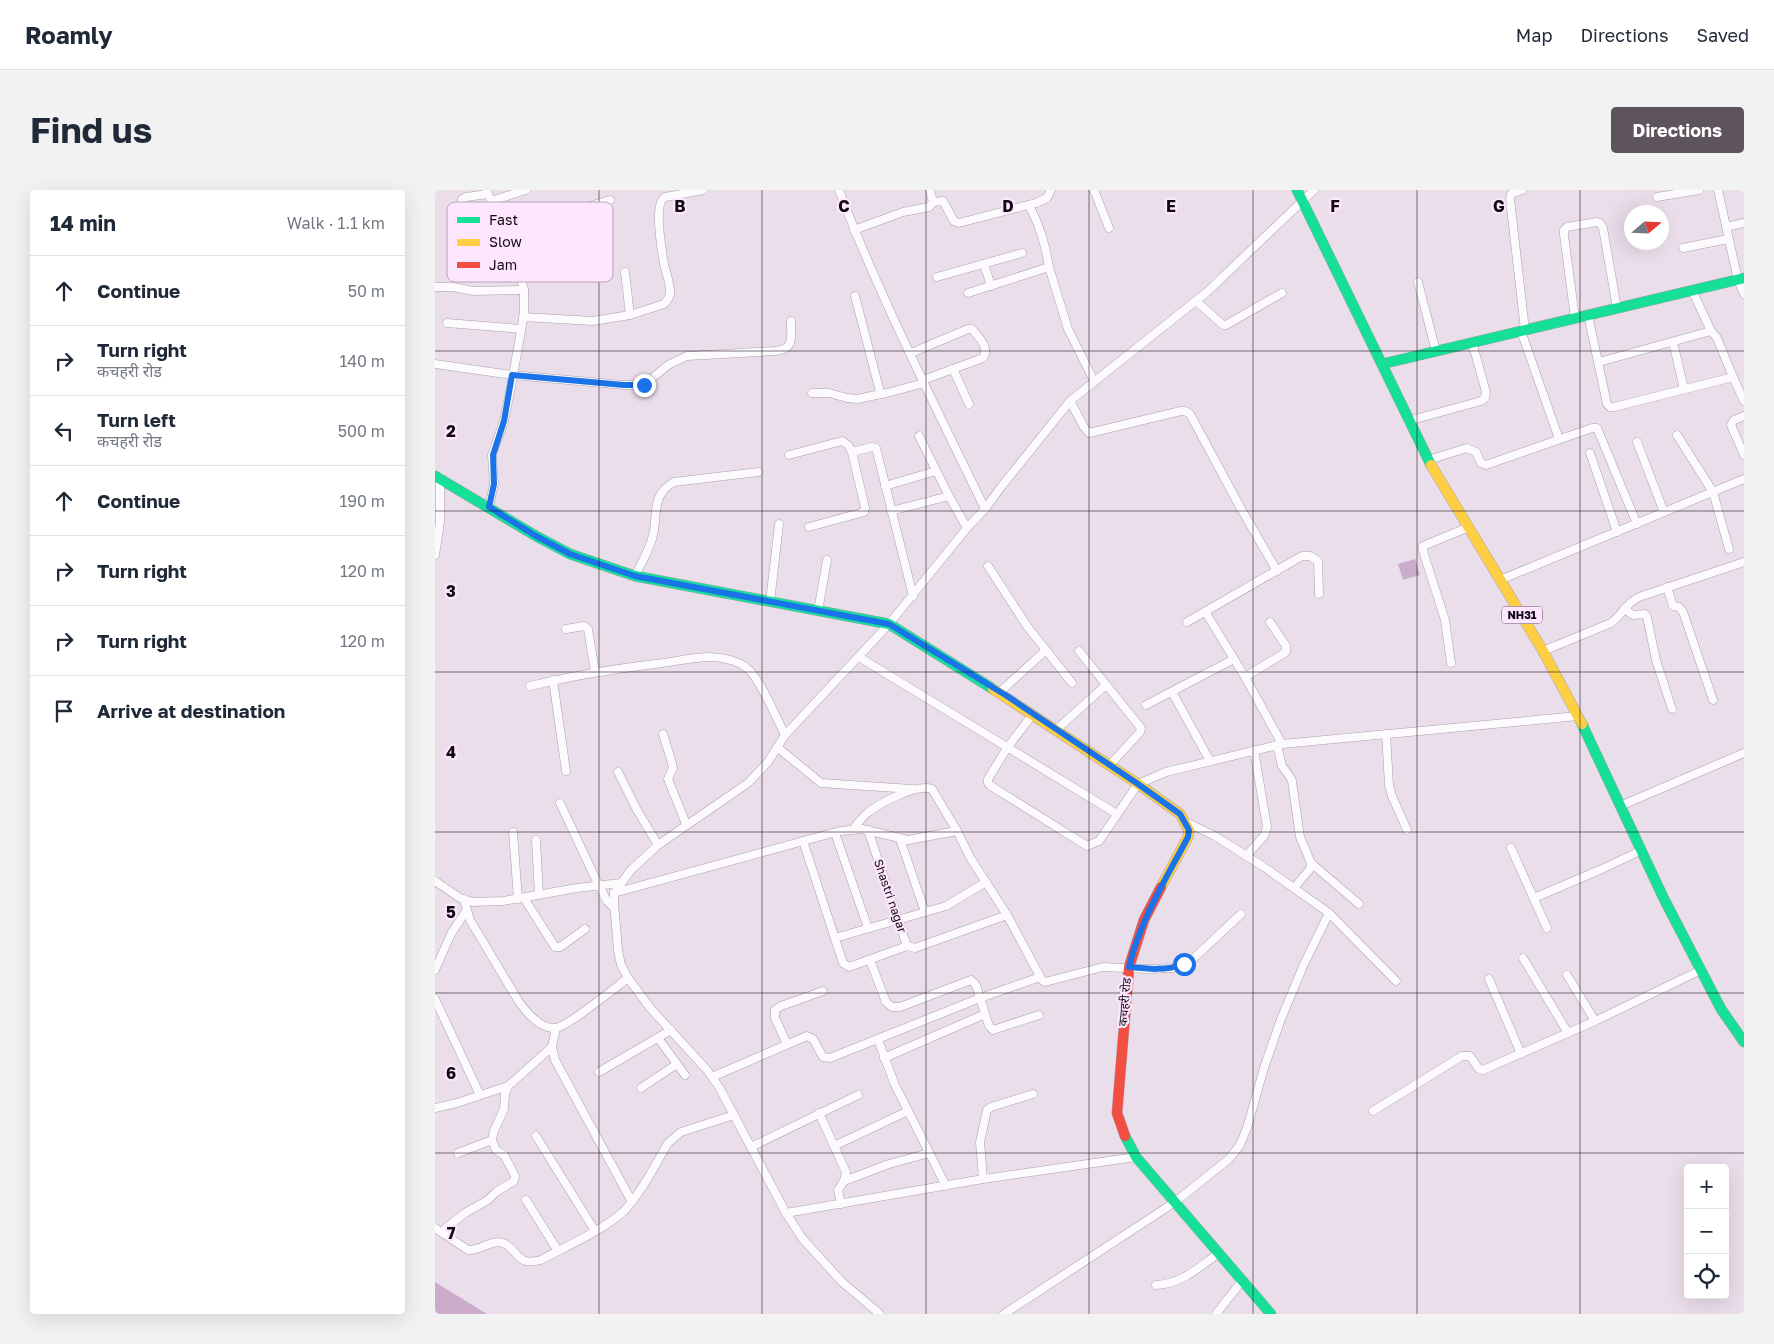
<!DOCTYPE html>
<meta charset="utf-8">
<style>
body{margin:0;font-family:"Golos Text","Noto Sans Devanagari",sans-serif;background:#f2f2f3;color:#1f2937}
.controls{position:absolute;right:15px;bottom:15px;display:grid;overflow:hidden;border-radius:5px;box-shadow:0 5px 20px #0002}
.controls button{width:45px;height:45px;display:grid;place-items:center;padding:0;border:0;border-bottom:1px solid #e0e1e3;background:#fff;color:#1f2937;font:25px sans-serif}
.compass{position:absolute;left:1189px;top:15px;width:45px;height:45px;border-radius:50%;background:#fff;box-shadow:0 5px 20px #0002;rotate:71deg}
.stop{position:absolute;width:15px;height:15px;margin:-11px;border:4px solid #1a73e8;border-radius:50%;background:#fff}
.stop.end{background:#1a73e8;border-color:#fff;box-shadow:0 1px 5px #0008}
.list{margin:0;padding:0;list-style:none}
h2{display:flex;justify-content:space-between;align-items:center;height:65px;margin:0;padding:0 20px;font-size:21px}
h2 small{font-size:16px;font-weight:400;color:#747a83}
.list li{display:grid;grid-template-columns:32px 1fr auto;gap:15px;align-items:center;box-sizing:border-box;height:70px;padding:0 20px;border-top:1px solid #e0e1e3}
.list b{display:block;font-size:19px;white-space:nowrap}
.list p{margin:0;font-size:16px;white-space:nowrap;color:#747a83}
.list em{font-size:16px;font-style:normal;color:#747a83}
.icon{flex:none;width:28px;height:28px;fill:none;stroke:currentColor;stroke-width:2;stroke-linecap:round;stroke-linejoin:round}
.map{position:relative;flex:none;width:1309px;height:1124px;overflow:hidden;border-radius:5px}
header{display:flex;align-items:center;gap:30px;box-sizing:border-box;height:70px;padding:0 25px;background:#fff;border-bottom:1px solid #e0e1e3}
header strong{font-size:24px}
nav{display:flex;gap:28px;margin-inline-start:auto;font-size:18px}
.intro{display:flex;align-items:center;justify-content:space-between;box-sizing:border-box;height:120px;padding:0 30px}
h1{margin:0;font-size:35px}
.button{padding:12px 22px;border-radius:5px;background:#5d545d;color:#fff;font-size:18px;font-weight:700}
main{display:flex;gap:30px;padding:0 30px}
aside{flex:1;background:#fff;border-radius:5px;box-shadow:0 5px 20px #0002}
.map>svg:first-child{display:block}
.water{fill:#cbaccb}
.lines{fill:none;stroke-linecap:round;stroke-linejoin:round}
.street-casing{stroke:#aaa0aa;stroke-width:9}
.fast-casing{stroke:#aaa0aa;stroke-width:11}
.slow-casing{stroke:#aaa0aa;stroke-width:11}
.jam-casing{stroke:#aaa0aa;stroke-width:11}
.street{stroke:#fcfafc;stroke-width:8}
.fast{stroke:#16e098;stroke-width:10}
.slow{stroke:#ffcf43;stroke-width:10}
.jam{stroke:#f24e42;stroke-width:10}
.route{stroke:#1a73e8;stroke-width:6}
.grid{fill:none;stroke:#110911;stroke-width:1;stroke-opacity:0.55}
.labels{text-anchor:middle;stroke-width:4.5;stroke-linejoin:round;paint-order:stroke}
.shield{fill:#fee6fe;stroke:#584b58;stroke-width:1}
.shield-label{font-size:11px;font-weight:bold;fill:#110911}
.street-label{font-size:12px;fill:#110911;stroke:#fee6fe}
.key{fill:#fee6fe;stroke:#b7a4b7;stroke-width:1}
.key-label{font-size:14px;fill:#110911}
.grid-label{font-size:16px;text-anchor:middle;font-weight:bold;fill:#110911;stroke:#fee6fe;stroke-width:4.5;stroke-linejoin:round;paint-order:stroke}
</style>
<header>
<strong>Roamly</strong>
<nav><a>Map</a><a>Directions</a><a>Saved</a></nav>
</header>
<div class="intro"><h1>Find us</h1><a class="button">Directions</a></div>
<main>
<aside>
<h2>14 min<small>Walk · 1.1 km</small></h2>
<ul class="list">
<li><svg class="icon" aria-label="ahead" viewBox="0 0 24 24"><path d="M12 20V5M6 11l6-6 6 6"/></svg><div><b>Continue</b></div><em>50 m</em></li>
<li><svg class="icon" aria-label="right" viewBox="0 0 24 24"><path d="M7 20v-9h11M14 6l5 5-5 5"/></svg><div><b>Turn right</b><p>कचहरी रोड</p></div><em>140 m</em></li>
<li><svg class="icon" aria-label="left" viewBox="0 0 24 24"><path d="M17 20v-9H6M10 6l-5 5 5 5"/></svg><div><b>Turn left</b><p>कचहरी रोड</p></div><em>500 m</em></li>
<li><svg class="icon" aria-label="ahead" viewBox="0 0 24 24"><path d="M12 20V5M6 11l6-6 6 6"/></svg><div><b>Continue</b></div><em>190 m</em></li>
<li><svg class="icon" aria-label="right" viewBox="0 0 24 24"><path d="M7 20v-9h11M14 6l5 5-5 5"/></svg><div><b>Turn right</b></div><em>120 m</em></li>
<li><svg class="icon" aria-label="right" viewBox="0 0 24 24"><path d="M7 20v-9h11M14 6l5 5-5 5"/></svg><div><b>Turn right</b></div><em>120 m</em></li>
<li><svg class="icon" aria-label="arrive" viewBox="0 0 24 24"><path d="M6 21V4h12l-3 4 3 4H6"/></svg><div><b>Arrive at destination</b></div></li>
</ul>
</aside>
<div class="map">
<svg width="1309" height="1124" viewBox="0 0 1309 1124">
<rect width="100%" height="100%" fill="#ebdeeb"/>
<g class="water">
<path d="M980,369L985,385L968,390L963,374Z"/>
<path d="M0,1092L52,1124H0Z"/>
</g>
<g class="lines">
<g class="street-casing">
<g id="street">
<path d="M51,0L76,51L89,100V124L76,197L69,231L57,265L59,294L54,317"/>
<path d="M404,0C445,108 500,215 550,319"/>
<path d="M495,0L498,12L508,11L519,31L524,33L601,13L612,8L616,0"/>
<path d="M659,0L674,38"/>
<path d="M1087,0L1076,4L1075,9L1090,140"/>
<path d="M1283,0L1303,90L1309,104"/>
<path d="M1222,7L1264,0"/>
<path d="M56,11L91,0"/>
<path d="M594,15C605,37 610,53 614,77"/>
<path d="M1291,37L1309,33"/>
<path d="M419,40L468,22L494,17L498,12"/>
<path d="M71,41L175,10"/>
<path d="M1248,58L1293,49"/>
<path d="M27,63C28,45 24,27 27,9L31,7L53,4"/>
<path d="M549,74L556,96"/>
<path d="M190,82L195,125"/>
<path d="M502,87L587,63"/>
<path d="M983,92L1001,161"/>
<path d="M0,97H18L38,101L89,100"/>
<path d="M1257,100L1276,141"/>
<path d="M533,103L614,77L633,139L659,191"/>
<path d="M420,106L445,202L446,204L452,203L489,193"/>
<path d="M761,111L788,135H791L847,103"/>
<path d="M1153,125L1172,214L1175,217H1179L1298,187L1309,211"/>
<path d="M88,127L158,131L195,125L229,114C232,111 234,108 235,104C236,95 231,83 229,74C227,61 218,13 230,7L268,0"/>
<path d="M1140,128L1129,45V40L1132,37L1162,32L1165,33L1168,38L1182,118"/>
<path d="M12,133L86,139"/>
<path d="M1086,141L1124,249"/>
<path d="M1238,152L1249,199"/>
<path d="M476,163L533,139H537C544,147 555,158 548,168L488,190"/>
<path d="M1164,172L1276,141L1282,148L1298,187"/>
<path d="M0,174L77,185L189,195H209L233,175L252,166L340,161C360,159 356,148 356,131"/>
<path d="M518,179L534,214"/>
<path d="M377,203H394L412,208L422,209L446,204"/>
<path d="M635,211L649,237L654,243L746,221H750L755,224L805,317L842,381"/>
<path d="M1309,226L1299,230L1296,235L1309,265"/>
<path d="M973,231L1046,211L1050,208L1051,202L1037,152"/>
<path d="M1242,245L1278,302L1294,359"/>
<path d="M484,246L514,306L532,338"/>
<path d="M1202,252L1229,322"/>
<path d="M417,262L437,257L441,258L478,406"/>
<path d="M1155,263L1182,342"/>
<path d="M354,265L407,251L413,255L417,262L430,318L429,322L374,337"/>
<path d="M993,270L1032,258L1041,262L1046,273L1051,275L1157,238H1162L1202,334"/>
<path d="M450,296L501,281"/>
<path d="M456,321L514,306"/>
<path d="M0,365L5,332V288"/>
<path d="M553,376L592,436L637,493"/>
<path d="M200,386C206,374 213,362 217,349C224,328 214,306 239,292L323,282"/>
<path d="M1065,390L1309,289"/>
<path d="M1232,397L1238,416L1244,417L1248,422L1278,510"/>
<path d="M335,412L344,334"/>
<path d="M1189,419L1198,425L1210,424L1212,427L1221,470L1237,519"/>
<path d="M383,421L392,370"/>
<path d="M771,423L810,487L847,554"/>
<path d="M752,432L867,366H875L883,371L884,404"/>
<path d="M131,439L149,436L153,439L160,482"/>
<path d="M644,461L706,538L705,542L675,575"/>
<path d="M1108,461L1176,433C1188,424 1190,414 1204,407L1309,372"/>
<path d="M424,467L682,624"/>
<path d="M1016,473L1010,430L988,361V356L1034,337"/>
<path d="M810,487L851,462V456L835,432"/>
<path d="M118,490L131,581"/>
<path d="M95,496C136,486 178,479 220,474C237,472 255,468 273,467C286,467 303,470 313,479C325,489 342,529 350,545"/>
<path d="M565,502L611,460"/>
<path d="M737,502L775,571"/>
<path d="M711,515L799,469"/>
<path d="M598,524L572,558L553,589V593L556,596L652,656L664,651L703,594L731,582L847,554L1143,526"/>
<path d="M621,540L671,495"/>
<path d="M228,544L237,573L238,578L233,589L251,634"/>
<path d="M951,544L954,595L957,606L972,640"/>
<path d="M842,555L847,576L855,587L857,591L865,647L876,673L875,679L859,698"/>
<path d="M342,557L386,593L477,599"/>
<path d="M183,582L202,620L223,655"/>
<path d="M125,613L164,696L172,711L179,718"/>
<path d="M1185,616L1309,563"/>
<path d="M751,632L780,646L829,677L894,723L961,791"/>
<path d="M418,639C422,634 426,629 431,624C443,614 482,593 497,599L522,641L536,669L572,725L607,790L610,792L668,777L713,779L738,778L759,768L806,724"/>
<path d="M433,640L472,756L480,758L572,725"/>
<path d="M78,642L83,709"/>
<path d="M400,643L433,738"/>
<path d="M465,649L490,722"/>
<path d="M101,650L104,705"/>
<path d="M368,651L408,773L414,777L472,756"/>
<path d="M1076,658L1112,738"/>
<path d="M811,666L829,646L832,637L819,560"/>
<path d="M876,673L924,714"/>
<path d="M0,691L25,708L38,712L68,711L142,698L186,693"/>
<path d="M179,703L405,641L427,639L473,650L522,641"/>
<path d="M89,708L120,757H125L150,739"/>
<path d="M1099,708L1167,679L1205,661"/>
<path d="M29,709L35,730L84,812C92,823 105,839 120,838C131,838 181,797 193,788"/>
<path d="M400,748L511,716L551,692"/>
<path d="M1088,768L1133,843"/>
<path d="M435,770L451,812L457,817H465L536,790L541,795L554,836L558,840L604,825"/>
<path d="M0,780L16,744L31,721"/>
<path d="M1132,785L1160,831"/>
<path d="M1054,789L1086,864"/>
<path d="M0,809L45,905"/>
<path d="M121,838L117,857L120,870L197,1012"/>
<path d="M223,848L250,885"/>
<path d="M443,850L460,895L511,996"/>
<path d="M352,854L340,828V820L346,816L388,801"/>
<path d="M449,868L550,824"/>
<path d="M164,882L236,840"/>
<path d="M277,887L372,846L378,849L388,867L395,868L545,808L605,787"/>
<path d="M206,898L242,874"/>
<path d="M0,918L22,913L73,896"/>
<path d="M938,921L1027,866H1035L1044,879L1048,880L1160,831L1266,780"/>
<path d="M384,923L411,982L409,991L403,1000L406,1014"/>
<path d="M101,946L160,1041"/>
<path d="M399,956L473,921"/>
<path d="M316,957L423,905"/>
<path d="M23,963L57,950"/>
<path d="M548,989L545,952L552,920L556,917L598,904"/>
<path d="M409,991L454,974L494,963"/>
<path d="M91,1010L123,1061"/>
<path d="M351,1023L548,989L701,967"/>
<path d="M0,1038L33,1060C45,1061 57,1049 68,1053C84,1059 80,1077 106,1070C130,1057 170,1039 189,1021C207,1002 220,975 233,953L246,942L299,925"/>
<path d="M6,1042L30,1023L53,1010L61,1002L79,991L80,986L69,965L61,960L57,950L59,941L69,919L70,904L73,896L117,857"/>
<path d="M721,1095C747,1094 764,1077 784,1063"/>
<path d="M445,1124L407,1092L367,1048L351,1023L284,897L272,880L216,819L193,788L186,775L183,760L179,713V703L196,680L223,655L313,593L333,572L350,545L454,434L532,338L550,319L566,297L635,211L772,102L879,0"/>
<path d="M569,1124L740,1012L794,969L805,955L812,938L829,878L846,829L869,774L894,723"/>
<path d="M781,1124L807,1091"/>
</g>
</g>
<g class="fast-casing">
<g id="fast">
<path d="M862,0L996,275"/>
<path d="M947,174L1309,88"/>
<path d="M0,286L101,346L135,364L200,386L454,434L558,499"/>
<path d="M1147,534L1229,709L1286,819L1309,852"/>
<path d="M690,946L701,967L836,1124"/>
</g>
</g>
<g class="slow-casing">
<g id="slow">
<path d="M996,275L1108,461L1147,534"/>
<path d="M558,499L703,594L745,624L754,640L753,647L726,697"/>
</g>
</g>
<g class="jam-casing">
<path id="jam" d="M690,946L682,923L694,777L709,730L726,697"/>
</g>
<use href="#street" class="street"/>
<use href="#fast" class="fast"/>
<use href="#slow" class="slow"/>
<use href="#jam" class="jam"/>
</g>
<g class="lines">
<path class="route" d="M209,195H189L77,185L69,231L58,265L59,294L54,317L101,346L135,364L200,386L454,434L572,506L703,594L745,624L754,640L753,647C731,689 705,730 694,777C713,779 731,781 749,774"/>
</g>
<path class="grid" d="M164,0V1124M327,0V1124M491,0V1124M654,0V1124M818,0V1124M982,0V1124M1145,0V1124M0,161H1309M0,321H1309M0,482H1309M0,642H1309M0,803H1309M0,963H1309"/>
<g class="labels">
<rect class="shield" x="1067" y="416.5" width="40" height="17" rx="4"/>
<g class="shield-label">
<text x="1087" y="429">NH31</text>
</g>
<g class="street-label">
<text transform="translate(455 706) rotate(71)" y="4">Shastri nagar</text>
<text transform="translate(690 812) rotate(-85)" y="4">कचहरी रोड</text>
</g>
</g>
<rect x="12" y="12" width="166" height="80" rx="8" class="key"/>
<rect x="22" y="27" width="23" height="6" fill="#16e098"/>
<rect x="22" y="49" width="23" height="7" fill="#ffcf43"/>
<rect x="22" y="72" width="23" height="6" fill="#f24e42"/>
<g class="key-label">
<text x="54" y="35">Fast</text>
<text x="54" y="57">Slow</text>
<text x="54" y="80">Jam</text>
</g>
<g class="grid-label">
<text x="245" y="22">B</text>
<text x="409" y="22">C</text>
<text x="573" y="22">D</text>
<text x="736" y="22">E</text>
<text x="900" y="22">F</text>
<text x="1064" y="22">G</text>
<text x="16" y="247">2</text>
<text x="16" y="407">3</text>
<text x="16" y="568">4</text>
<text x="16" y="728">5</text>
<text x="16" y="889">6</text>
<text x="16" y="1049">7</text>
</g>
</svg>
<div class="controls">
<button>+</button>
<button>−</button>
<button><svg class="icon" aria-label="locate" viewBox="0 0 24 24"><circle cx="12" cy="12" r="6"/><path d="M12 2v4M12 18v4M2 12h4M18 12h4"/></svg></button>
</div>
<svg class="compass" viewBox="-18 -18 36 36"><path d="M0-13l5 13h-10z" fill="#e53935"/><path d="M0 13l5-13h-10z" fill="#747a83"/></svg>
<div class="stop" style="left:749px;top:774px"></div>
<div class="stop end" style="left:209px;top:195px"></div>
</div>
</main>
